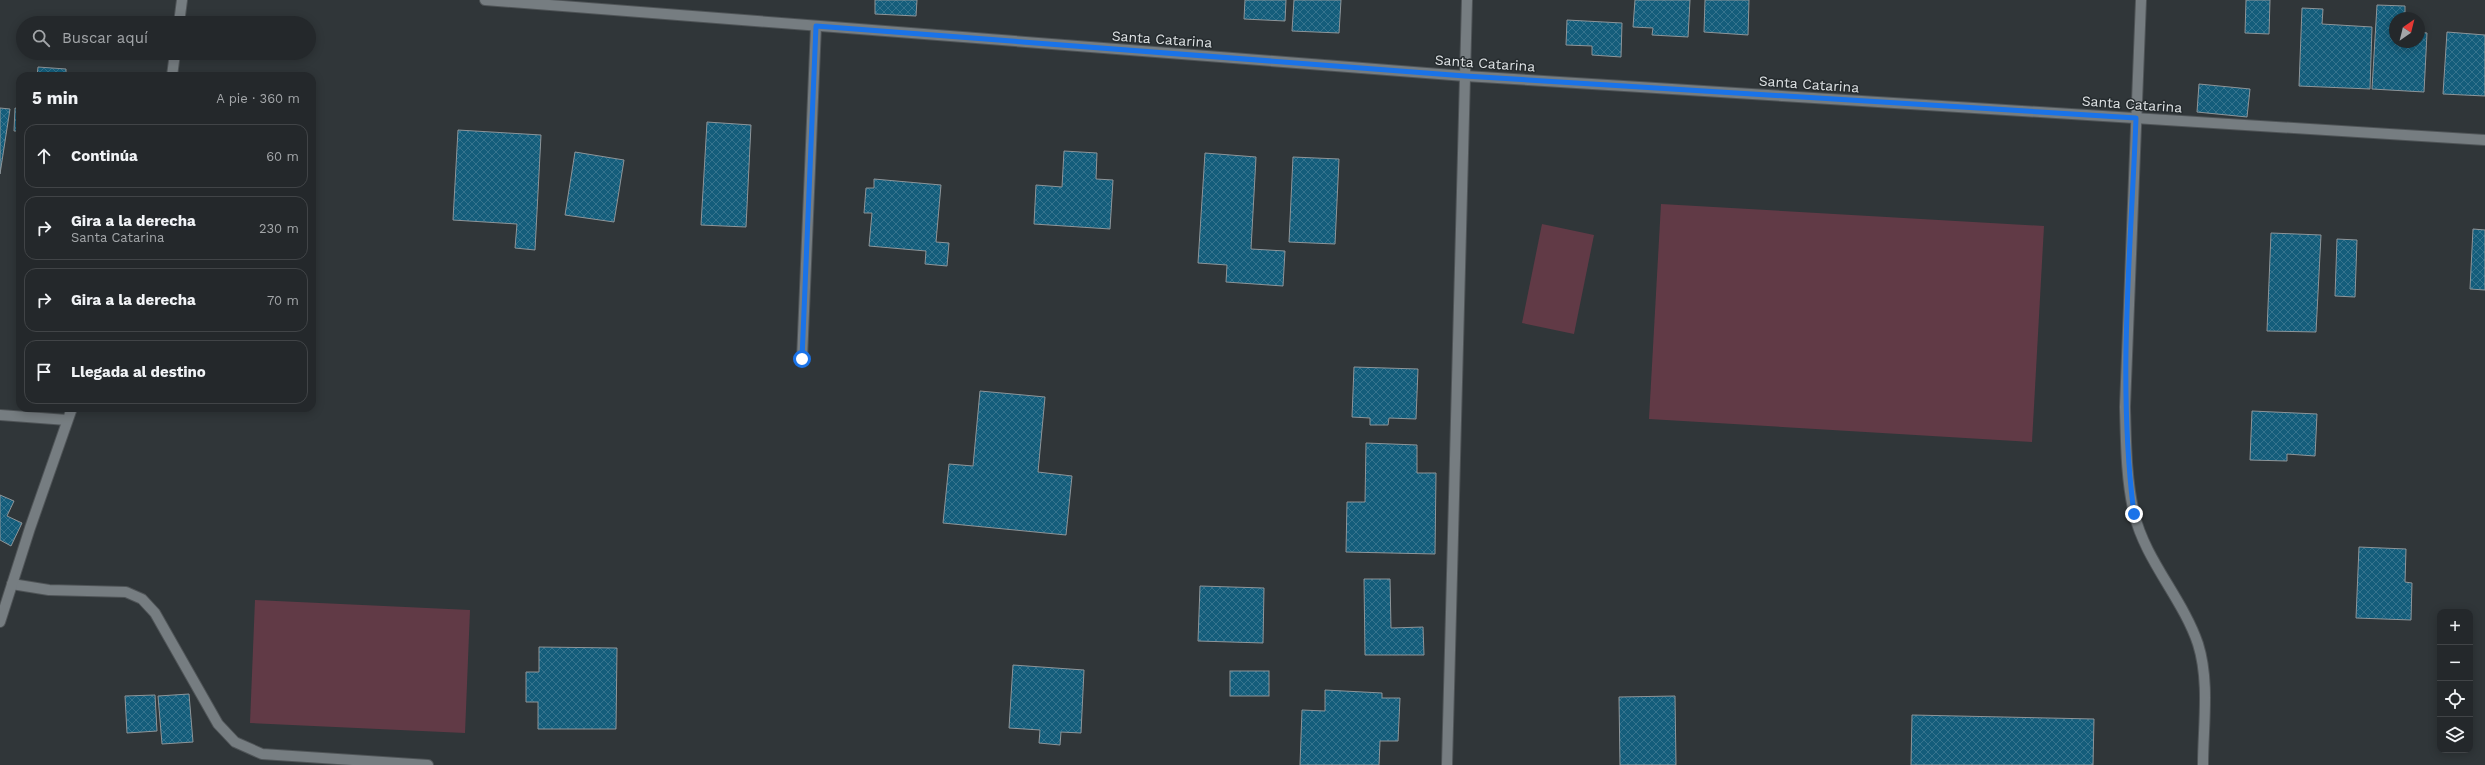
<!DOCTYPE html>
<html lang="es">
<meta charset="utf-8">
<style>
body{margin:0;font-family:"Work Sans",sans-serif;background:#2c3033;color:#f1f3f6}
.controls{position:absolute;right:12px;bottom:12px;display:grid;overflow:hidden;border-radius:8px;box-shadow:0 2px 10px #0003}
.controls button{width:36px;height:36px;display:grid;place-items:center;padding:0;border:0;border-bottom:1px solid #414447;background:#24282b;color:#f1f3f6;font:20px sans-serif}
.compass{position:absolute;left:2389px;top:12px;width:36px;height:36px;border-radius:50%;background:#24282b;box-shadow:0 2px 10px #0003;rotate:35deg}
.stop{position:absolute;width:12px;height:12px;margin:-9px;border:3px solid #1a73e8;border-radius:50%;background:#fff}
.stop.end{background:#1a73e8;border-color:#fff;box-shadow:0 1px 4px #0008}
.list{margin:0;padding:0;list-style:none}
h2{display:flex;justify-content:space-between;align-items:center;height:52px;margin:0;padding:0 16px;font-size:17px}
h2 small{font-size:13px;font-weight:400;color:#a3a6a9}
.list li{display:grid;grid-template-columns:26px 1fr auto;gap:12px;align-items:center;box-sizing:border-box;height:64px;margin:0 8px 8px;padding:0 8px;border:1px solid #414447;border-radius:12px}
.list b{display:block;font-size:15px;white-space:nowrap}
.list p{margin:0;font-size:13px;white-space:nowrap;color:#a3a6a9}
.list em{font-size:13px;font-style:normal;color:#a3a6a9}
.icon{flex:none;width:22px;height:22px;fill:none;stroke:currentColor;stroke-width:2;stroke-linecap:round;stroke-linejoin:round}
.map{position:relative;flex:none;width:2485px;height:765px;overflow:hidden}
.search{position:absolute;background:#24282b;box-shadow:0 2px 10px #0003;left:16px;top:16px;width:300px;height:44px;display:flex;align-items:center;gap:10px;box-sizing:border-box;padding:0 14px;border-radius:22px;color:#a3a6a9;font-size:15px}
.panel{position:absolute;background:#24282b;box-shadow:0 2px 10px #0003;left:16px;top:72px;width:300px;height:340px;border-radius:12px}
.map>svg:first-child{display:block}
.garden{fill:#613a46}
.building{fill:url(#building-cross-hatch);stroke:#8e9599}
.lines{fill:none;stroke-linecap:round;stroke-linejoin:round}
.service-casing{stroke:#4f5457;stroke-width:12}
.minor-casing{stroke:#4f5457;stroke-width:12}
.service{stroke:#767d81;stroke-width:10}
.minor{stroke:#767d81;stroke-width:10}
.route{stroke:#1a73e8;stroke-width:5}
.labels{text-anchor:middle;stroke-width:3;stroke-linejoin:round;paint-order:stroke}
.street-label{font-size:14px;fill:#dee2e4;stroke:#262c2f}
</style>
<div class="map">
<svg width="2485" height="765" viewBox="0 0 2485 765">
<defs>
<pattern id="building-cross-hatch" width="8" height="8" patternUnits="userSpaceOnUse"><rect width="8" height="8" fill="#145d7b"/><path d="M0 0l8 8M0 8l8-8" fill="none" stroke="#36748e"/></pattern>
</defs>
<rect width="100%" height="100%" fill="#303639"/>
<g class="garden">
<path d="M1661,204L2044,226L2032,442L1649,419Z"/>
<path d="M1542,224L1594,235L1574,334L1522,323Z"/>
<path d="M255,600L470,610L465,733L250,723Z"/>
</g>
<g class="building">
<path d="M875,0H917L916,16L875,14Z"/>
<path d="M1245,0H1286L1285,21L1244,19Z"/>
<path d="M1294,0H1341L1339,33L1292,31Z"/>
<path d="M1635,0H1690L1688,37L1652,35L1653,28L1633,27Z"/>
<path d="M1705,0H1749L1748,35L1704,32Z"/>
<path d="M2246,0H2270L2269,34L2245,33Z"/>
<path d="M2377,5L2405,6V18H2395V42H2419V32L2427,33L2424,92L2372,89Z"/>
<path d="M2302,8L2323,9L2322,24L2372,27L2370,89L2299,86Z"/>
<path d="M1567,20L1622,23L1621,57L1592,55V46L1566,45Z"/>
<path d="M2447,32L2485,35V96L2443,94Z"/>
<path d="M38,67L66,69V76H37Z"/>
<path d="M2199,84L2250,89L2247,117L2197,112Z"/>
<path d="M0,108L10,109L0,174Z"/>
<path d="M15,108L20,109V131H14Z"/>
<path d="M707,122L751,125L746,227L701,225Z"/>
<path d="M458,130L541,135L535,250L515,248L517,224L453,220Z"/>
<path d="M1064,151L1097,153L1096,179L1113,180L1110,229L1034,224L1036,185L1062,187Z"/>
<path d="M575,152L624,160L614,222L565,215Z"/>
<path d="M1205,153L1256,157L1251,249L1285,251L1283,286L1226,282L1227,265L1198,263Z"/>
<path d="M1293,157L1339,159L1335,244L1289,242Z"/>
<path d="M874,179L941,185L936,242L949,243L947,266L925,264L926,251L869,246L872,213H864L866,188H874Z"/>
<path d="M2473,229L2485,230V290L2470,289Z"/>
<path d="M2271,233L2321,235L2316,332L2267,331Z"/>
<path d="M2337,239L2357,240L2355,297L2335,296Z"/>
<path d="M1354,367L1418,369L1416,419L1389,418L1388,425H1370V418L1352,417Z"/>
<path d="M980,391L1045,397L1038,472L1072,476L1066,535L943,523L949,464L973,466Z"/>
<path d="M2252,411L2317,414L2315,456L2287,454V461L2250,460Z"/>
<path d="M1366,443L1417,445V473H1436L1435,554L1346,552L1347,502H1365Z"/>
<path d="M0,495L14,501L7,516L22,523L11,546L0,540Z"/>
<path d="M2359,547L2406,549L2405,582L2412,583L2411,620L2356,618Z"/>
<path d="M1364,579H1390L1391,628L1423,627L1424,655H1365Z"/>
<path d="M1200,586L1264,588L1263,643L1198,641Z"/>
<path d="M539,647L617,648L616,729H538V702H526V672H539Z"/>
<path d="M1013,665L1084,670L1081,733L1061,732L1060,745L1039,743L1040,730L1009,728Z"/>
<rect x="1230" y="671" width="39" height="25"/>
<path d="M1325,690L1382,693V698H1400L1398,741H1380L1379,765H1300L1302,710L1325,711Z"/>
<path d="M189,694L193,742L162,744L158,696Z"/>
<path d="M155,695L157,731L127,733L125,696Z"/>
<path d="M1675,696L1676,765H1620L1619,697Z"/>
<path d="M1912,715L2094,719L2093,765H1911Z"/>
</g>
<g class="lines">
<g class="service-casing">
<g id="service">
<path d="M802,359L816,26"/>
<path d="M0,415L67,420"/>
<path d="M12,584L49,590L126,592L142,599L155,613L218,724L235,742L262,754L428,765"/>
</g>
</g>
<g class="minor-casing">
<g id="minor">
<path d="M485,0L1465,76L2485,140"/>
<path d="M2141,0L2125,407C2126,442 2126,479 2134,513C2145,560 2183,599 2198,644C2210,682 2203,726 2203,765"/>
<path d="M179,23L182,0"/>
<path d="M172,76L175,53"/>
<path d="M0,622L30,528L72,408"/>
<path d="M1447,765L1467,0"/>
</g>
</g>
<use href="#service" class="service"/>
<use href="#minor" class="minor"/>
</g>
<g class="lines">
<path class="route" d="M802,359L816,26L1465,76L2136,118C2131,250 2117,383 2134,514"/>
</g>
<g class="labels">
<g class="street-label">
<text transform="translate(1162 39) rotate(4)" y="5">Santa Catarina</text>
<text transform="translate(1485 63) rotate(4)" y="5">Santa Catarina</text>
<text transform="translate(1809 84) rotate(4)" y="5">Santa Catarina</text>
<text transform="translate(2132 104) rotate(4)" y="5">Santa Catarina</text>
</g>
</g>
</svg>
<div class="controls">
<button>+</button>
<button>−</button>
<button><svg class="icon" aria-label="locate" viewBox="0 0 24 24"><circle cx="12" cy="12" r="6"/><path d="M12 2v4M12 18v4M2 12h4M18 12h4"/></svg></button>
<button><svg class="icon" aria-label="layers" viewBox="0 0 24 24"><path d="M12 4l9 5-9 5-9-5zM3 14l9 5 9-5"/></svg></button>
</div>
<svg class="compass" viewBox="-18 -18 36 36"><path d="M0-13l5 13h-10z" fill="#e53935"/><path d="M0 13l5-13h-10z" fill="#a3a6a9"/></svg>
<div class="stop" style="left:802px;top:359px"></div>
<div class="stop end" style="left:2134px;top:514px"></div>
<div class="search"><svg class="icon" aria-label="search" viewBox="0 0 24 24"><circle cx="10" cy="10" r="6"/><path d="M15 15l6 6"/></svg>Buscar aquí</div>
<section class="panel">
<h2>5 min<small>A pie · 360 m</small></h2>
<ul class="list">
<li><svg class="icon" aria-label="ahead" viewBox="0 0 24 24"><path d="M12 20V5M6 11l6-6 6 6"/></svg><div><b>Continúa</b></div><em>60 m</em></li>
<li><svg class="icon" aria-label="right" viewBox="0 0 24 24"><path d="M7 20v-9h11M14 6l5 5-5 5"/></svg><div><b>Gira a la derecha</b><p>Santa Catarina</p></div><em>230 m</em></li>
<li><svg class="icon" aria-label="right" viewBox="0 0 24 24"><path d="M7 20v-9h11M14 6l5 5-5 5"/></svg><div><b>Gira a la derecha</b></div><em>70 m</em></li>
<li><svg class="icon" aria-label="arrive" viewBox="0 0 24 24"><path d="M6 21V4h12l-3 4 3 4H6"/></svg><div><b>Llegada al destino</b></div></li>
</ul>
</section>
</div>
